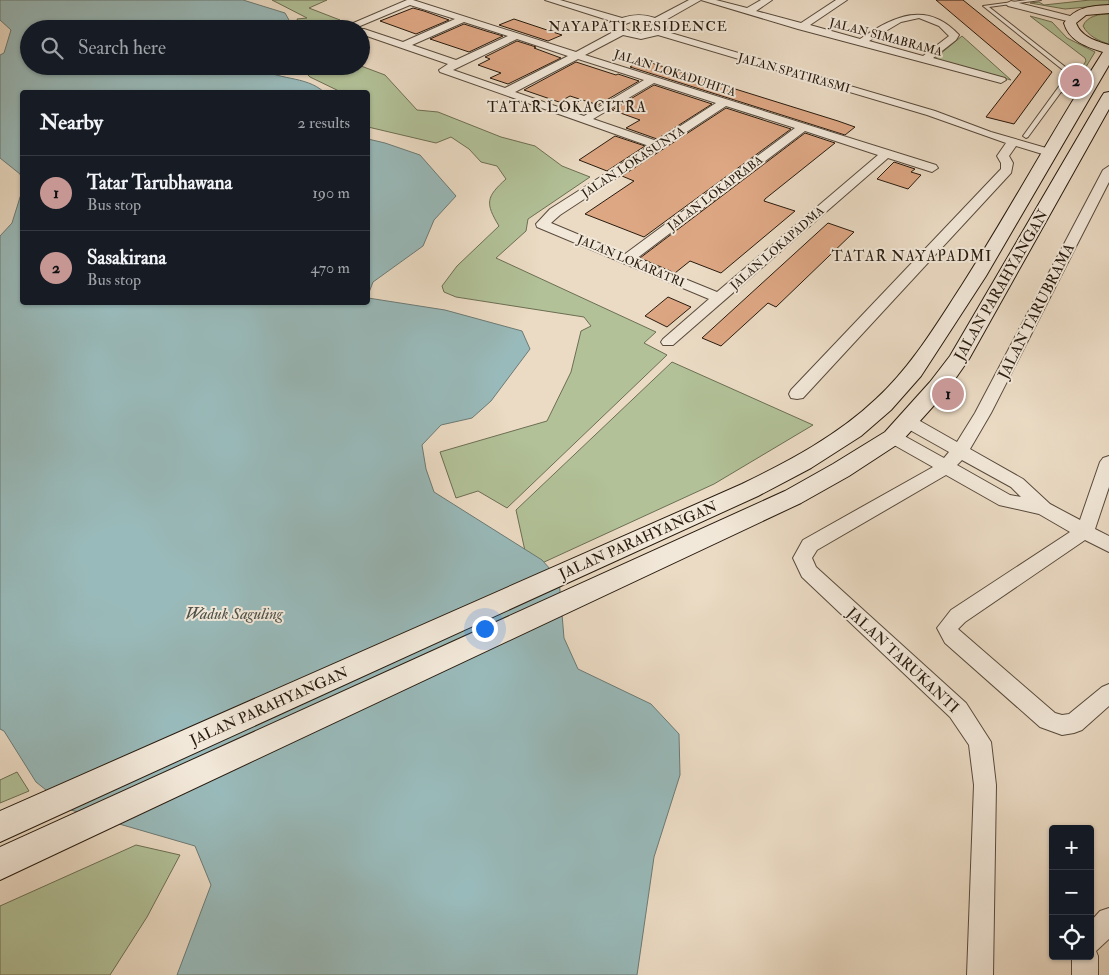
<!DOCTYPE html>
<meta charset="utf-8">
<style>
body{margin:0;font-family:"IM FELL Double Pica",serif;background:#20242c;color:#f1f3f6}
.controls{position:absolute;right:15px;bottom:15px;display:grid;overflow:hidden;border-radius:5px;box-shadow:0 1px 4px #0004}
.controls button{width:45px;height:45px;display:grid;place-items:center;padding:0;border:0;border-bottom:1px solid #363941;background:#171b24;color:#f1f3f6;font:25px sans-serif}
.you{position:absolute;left:484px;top:628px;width:18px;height:18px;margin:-12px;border:4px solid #fff;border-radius:50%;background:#1a73e8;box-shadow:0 0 0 8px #1a73e833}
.badge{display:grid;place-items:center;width:32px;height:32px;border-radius:50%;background:#c59692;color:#111;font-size:16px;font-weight:700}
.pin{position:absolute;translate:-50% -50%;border:2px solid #fff;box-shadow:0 1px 5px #0006}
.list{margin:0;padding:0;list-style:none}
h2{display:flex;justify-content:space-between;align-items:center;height:65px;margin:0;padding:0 20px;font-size:21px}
h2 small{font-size:16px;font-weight:400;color:#9ea1a6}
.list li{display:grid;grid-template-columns:32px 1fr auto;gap:15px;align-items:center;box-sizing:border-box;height:75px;padding:0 20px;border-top:1px solid #363941}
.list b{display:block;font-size:19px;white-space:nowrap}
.list p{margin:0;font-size:16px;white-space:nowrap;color:#9ea1a6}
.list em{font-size:16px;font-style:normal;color:#9ea1a6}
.icon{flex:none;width:28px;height:28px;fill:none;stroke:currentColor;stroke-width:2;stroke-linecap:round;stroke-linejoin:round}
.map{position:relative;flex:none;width:1109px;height:975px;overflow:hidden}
.search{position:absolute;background:#171b24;box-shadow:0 1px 4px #0004;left:20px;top:20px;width:350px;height:55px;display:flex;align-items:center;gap:12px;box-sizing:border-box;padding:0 18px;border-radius:28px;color:#9ea1a6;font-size:19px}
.panel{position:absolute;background:#171b24;box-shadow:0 1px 4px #0004;left:20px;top:90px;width:350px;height:215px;border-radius:5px}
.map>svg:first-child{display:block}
.green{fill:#b2c198;stroke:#6c6e53}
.water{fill:#99baba;stroke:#6b7a75}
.building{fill:#dea784;stroke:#271a0e}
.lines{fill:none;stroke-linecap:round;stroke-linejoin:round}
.lane-casing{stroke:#584a3c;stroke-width:2}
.street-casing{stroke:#584a3c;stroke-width:2}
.secondary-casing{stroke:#271a0e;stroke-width:2}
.lane{fill:#f2e8d9;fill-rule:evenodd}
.street{fill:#f2e8d9;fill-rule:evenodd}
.secondary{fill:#f2e8d9;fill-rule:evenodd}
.labels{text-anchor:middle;stroke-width:4;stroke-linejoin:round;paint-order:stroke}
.far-street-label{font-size:12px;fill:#271a0e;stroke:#f2e8d9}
.far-neighbourhood-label{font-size:14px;letter-spacing:1px;fill:#271a0e;stroke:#f2e8d9}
.far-quarter-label{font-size:15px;letter-spacing:1px;fill:#271a0e;stroke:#f2e8d9}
.street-label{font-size:15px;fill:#271a0e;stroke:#f2e8d9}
.water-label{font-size:16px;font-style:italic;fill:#4f524a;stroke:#f2e8d9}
</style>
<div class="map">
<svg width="1109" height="975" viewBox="0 0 1109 975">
<rect width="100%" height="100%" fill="#ebdbc4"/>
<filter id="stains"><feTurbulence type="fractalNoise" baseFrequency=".004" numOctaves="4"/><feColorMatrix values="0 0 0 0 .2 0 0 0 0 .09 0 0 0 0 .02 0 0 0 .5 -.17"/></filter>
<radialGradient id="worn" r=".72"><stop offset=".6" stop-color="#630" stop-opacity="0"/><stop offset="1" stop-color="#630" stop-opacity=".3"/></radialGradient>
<g class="green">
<path d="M272,0H327L309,8L340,20L334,24L336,29H301L297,19L307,18Z"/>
<path d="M1090,0H1109V5L1065,9L1030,3L1039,2L1044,5Z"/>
<path d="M1109,14V44C1099,41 1088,36 1083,26C1087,16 1099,14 1109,14Z"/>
<path d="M1030,16L1052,22L1067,38L1095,52L1078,80L1074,79L1086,61L1085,58Z"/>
<path d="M962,36L1011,80L934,59Z"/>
<path d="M299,66H361L385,75L417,110L438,112L501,137L535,146L562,166L590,177L528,219L526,231L496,258L656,332L644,343L667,355L507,508L478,491L456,498L440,452L547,421L571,372L581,331L591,326L584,317L456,297L444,292L442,286L457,266L499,226C485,203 486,197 506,179L497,166L481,162L469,149L451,137L436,143L368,127V92H341L310,77Z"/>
<path d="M672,362L813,425L714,484L529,569L516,510Z"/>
<path d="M17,772L29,791L0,803V780Z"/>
<path d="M136,845L180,855L147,917L110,975H0V906Z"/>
</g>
<g class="water">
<path d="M0,0H243L285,13L289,20L282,29H29V66H256C277,81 305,75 324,92H22V180L20,174L0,158V55L4,53L11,30L0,20Z"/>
<path d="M368,139L385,143L420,155L456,196L434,220L423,246L373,282L368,295Z"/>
<path d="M22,191V302H368V298L445,310L522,331L530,349L491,401L472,418L441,425L422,445L426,469L434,492L542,560L559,579L564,638L578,669L651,704L679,734L680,775L654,857L637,975H177L211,885L195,846L71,810L36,782L4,731L0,729V236L12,223Z"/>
</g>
<g class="building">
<path d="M936,0H963L1052,72L1014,124L986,117L1021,72Z"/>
<path d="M413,8L424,11L449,20L416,34L380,21Z"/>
<path d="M514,19L562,35L548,41L499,25Z"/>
<path d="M464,24L486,31L503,36L469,52L430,39Z"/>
<path d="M517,41L536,47L534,48L561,58L508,84L490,78L501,73L478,65L490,59L485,57Z"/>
<path d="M642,60L838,121L855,127L845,135L630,67Z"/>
<path d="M576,62L616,75L618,74L639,81L598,105L570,96L559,102L524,90Z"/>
<path d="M654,85L712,104L657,139L626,128L640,120L612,110Z"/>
<path d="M726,108L791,129L644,237L585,214L634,181L622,176Z"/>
<path d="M805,133L835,143L765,199L764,201L795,211L721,273L690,261L675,273L640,258Z"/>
<path d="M615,136L645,146L607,171L579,160Z"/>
<path d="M894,162L915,169L911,172L921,175L908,189L877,179Z"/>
<path d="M828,223L854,232L776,307L768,303L721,346L702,338Z"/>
<path d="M668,297L691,307L667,327L645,316Z"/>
</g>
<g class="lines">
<g class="lane-casing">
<path id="lane" d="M1027,0H1041L989,7L1073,73L1074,74L1063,89L1087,95L1084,97L1061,92L1028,137L1026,138L1023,136L1068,74L983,6Z"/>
</g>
<g class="street-casing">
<g id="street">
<path d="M407,0H413L576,52L615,31L613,29L614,22L545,0H560L622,18C634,14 644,14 655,18L689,0H701L664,21L667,28L664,31L935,111L991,132L1053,150L1055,152L1049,156L1016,146L1009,156L1013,163L1011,173L803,398L797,399L791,398L789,394L791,390L1001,169V163L997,156L1006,143L927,115L658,35L641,39L623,35L585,55L936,165L938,168L932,172L888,158L673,345H663L661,342L663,339L709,299L537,227L536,224L550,209L649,146L440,72L439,70L448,64L361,34V29H358H364L403,42L455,19L410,5L353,29L344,27ZM633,21H644L656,25L657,27C646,36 634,34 623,28V25ZM464,22L508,36L456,60L412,45ZM517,39L568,56L505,88L453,70ZM578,59L644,80L584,116L515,92ZM654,83L716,103L657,141L593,119ZM726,106L795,128L625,254L551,223L560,215ZM805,131L878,155L717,292L636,259Z"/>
<path d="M701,0H716L747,8L761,0H772L756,11L801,23L836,0H847L810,25L860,39C893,16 927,0 959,35L956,40L933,58L1005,78L1006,80L1001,83L798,29ZM919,18L939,26L949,36L923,56L869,41L901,22Z"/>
<path d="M1011,1L1074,17L1076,19L1071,22L1008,6L1006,4Z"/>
<path d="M1109,166V182L991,413L970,449L1023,479L1050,504L1080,520L1100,462L1103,458L1109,456V487L1095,529L1109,536V552L1085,540L965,622L958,629L1055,713L1062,715L1069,714L1102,687L1109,684V706L1082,730L1074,733L1062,735L1040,727L945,643L937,628L951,610L1070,532L1039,514L999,505L946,475L817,550L812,558L816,567L966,703L991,742L996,785L993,975H967L974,785L969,745L950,717L802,577L793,558L803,540L933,467L887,441L885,437L887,433L893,431L899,433L944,458L949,452L901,425L899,421L901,417L907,416L913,417L957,442L975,413L1103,170ZM962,460L1011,487L1021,497L1010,495L957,465Z"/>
<path d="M1109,908V939L1096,951L1098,956V975H1072V956H1090V922L1100,911Z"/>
</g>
</g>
<g class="secondary-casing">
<g id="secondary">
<path d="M1109,5V13L1086,15L1076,23C1081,37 1096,41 1109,45V65L986,276L921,376L891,410L861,436L811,468L758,496L0,842V811L742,484C789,461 837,436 876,399C911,367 936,325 962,285C1011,208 1054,128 1103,52C1087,47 1069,41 1064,23C1075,7 1091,6 1109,5Z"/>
<path d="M1109,92V109L969,359L946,392L901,442L849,476L801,503L0,880V847L785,491L833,464L885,432L930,382L950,356L1102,96L1104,93Z"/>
</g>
</g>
<use href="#lane" class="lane"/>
<use href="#street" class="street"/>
<use href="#secondary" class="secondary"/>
</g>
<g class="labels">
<g class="far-street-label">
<text transform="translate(886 37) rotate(15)" y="4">JALAN SIMABRAMA</text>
<text transform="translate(675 73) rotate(18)" y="4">JALAN LOKADUHITA</text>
<text transform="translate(794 73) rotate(16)" y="4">JALAN SPATIRASMI</text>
<text transform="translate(633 162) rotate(-33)" y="4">JALAN LOKASUNYA</text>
<text transform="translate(715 193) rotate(-37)" y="4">JALAN LOKAPRABA</text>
<text transform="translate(777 248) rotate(-41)" y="4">JALAN LOKAPADMA</text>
<text transform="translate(631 261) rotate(23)" y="4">JALAN LOKARATRI</text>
</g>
<g class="far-neighbourhood-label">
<text x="638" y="31">NAYAPATI RESIDENCE</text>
</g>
<g class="far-quarter-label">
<text x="567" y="112">TATAR LOKACITRA</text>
<text x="912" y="261">TATAR NAYAPADMI</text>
</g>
<g class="street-label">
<text transform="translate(1001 285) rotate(-60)" y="5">JALAN PARAHYANGAN</text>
<text transform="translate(1036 311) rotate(-63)" y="5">JALAN TARUBRAMA</text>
<text transform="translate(638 540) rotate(-24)" y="5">JALAN PARAHYANGAN</text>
<text transform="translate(903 660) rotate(43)" y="5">JALAN TARUKANTI</text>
<text transform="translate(269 706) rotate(-24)" y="5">JALAN PARAHYANGAN</text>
</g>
<g class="water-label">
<text x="234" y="619">Waduk Saguling</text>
</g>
</g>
<rect width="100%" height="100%" filter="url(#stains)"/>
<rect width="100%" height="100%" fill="url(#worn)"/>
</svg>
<div class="controls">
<button>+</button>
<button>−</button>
<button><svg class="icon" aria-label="locate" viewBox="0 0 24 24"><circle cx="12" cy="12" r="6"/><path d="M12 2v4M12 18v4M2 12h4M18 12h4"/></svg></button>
</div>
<div class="you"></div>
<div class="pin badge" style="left:948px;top:394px">1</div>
<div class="pin badge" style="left:1076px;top:81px">2</div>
<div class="search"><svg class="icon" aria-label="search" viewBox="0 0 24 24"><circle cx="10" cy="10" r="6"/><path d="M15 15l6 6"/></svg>Search here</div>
<section class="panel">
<h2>Nearby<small>2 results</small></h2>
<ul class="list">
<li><span class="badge">1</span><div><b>Tatar Tarubhawana</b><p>Bus stop</p></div><em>190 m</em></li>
<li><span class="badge">2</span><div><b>Sasakirana</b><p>Bus stop</p></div><em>470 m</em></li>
</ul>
</section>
</div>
